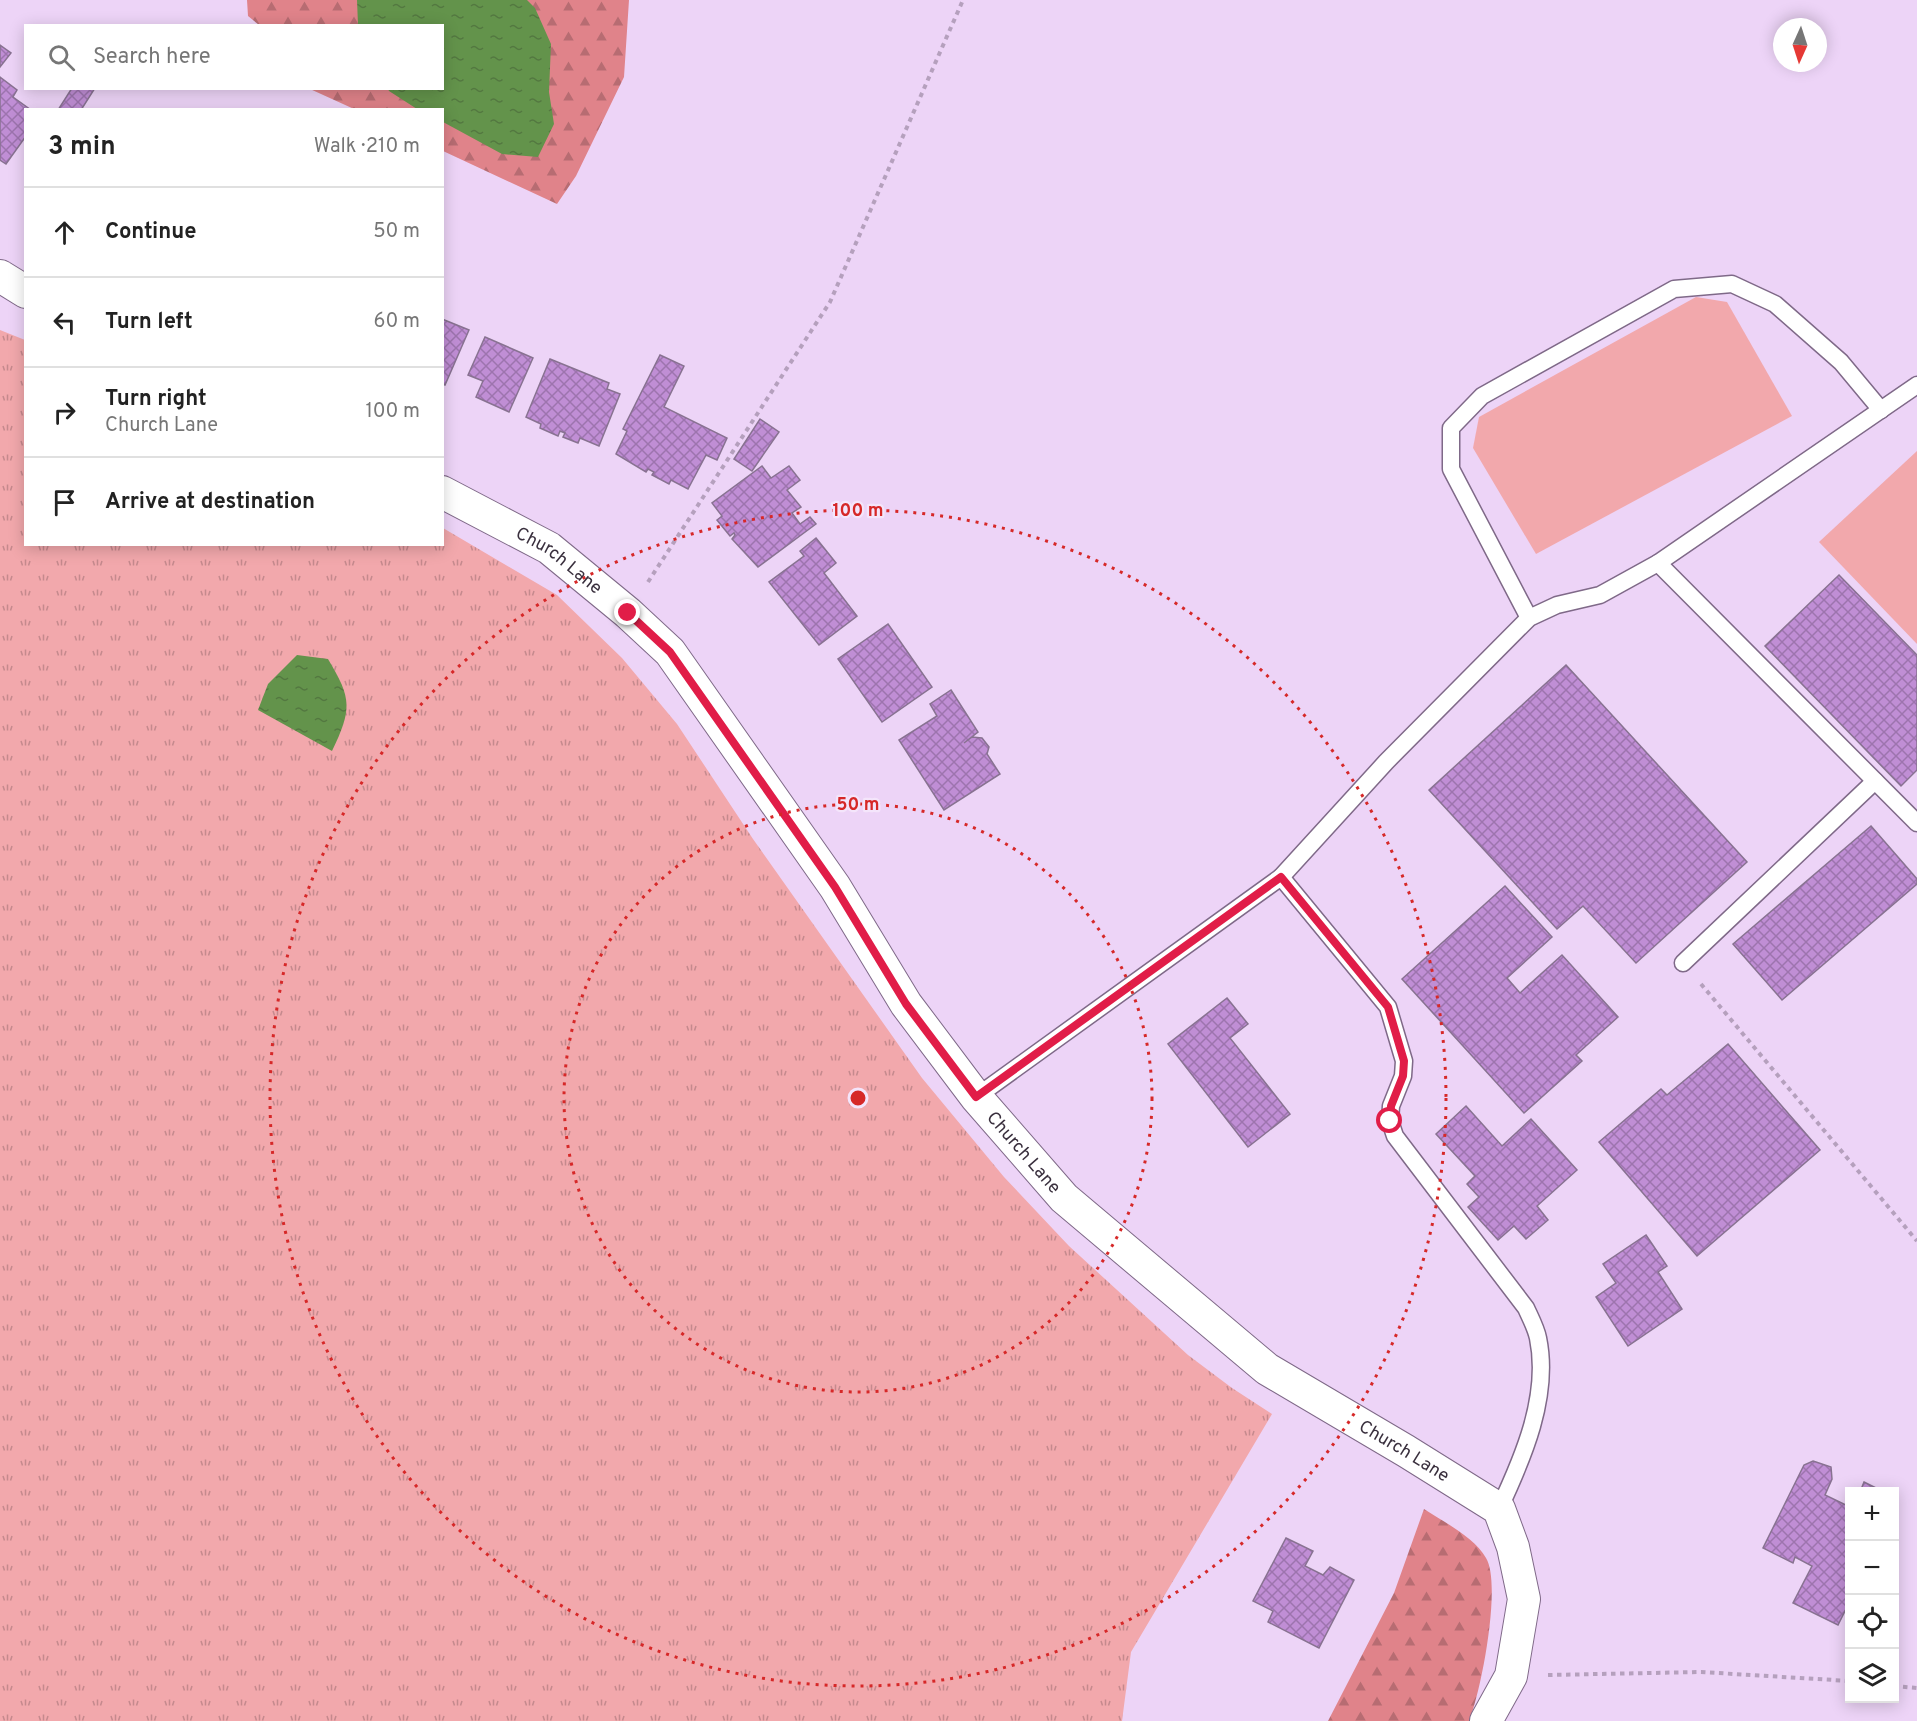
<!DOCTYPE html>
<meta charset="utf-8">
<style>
body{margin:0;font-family:Overpass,sans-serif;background:#f6f6f6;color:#222}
.controls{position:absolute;right:18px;bottom:18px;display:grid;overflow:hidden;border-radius:0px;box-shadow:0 3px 15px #0003}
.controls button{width:54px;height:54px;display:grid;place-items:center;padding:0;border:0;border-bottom:2px solid #e0e0e0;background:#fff;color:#222;font:30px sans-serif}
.compass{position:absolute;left:1773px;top:18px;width:54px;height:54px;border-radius:50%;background:#fff;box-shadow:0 3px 15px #0003;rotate:183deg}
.stop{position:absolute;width:18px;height:18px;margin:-14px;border:4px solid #e11d48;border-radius:50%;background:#fff}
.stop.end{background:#e11d48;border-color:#fff;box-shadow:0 2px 6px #0008}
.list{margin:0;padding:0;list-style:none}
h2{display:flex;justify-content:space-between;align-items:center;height:78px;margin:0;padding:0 24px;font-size:26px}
h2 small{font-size:20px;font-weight:400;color:#767676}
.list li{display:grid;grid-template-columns:39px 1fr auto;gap:18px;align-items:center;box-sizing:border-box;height:90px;padding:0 24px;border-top:2px solid #e0e0e0}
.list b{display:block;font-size:22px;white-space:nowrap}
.list p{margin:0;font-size:20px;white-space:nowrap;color:#767676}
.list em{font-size:20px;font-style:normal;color:#767676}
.icon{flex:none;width:33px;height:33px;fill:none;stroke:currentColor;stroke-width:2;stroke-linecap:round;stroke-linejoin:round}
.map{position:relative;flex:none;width:1917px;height:1721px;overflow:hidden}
.search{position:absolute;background:#fff;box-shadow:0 3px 15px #0003;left:24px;top:24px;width:420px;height:66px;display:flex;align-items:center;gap:15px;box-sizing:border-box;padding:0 21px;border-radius:0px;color:#767676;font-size:22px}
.panel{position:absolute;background:#fff;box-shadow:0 3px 15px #0003;left:24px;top:108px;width:420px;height:438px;border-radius:0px}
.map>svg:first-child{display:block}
.grass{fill:url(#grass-tufts)}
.forest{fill:url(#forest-firs)}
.green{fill:#f2a8ac}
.water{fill:url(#water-ripples)}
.building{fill:url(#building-cross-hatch);stroke:#887291;stroke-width:1.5}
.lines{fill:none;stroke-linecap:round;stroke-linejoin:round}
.lane-casing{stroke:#7f6988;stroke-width:19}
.street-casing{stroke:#7f6988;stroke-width:34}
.path{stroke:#b5a0bd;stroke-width:4;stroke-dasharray:4.5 4.5;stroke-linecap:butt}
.lane{stroke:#fff;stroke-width:16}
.street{stroke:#fff;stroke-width:32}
.route{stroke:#e11d48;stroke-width:8}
.ring{fill:none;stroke:#d62828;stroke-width:3;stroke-dasharray:3 6}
.labels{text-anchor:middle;stroke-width:4.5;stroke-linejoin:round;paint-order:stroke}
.street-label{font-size:18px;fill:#3a303e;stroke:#f4e5fb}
.centre{fill:#d62828;stroke:#f4e5fb;stroke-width:3}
.ring-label{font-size:18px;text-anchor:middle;font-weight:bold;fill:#d62828;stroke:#f4e5fb;stroke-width:4.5;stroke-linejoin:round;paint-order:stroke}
</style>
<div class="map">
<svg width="1917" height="1721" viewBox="0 0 1917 1721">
<defs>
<pattern id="grass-tufts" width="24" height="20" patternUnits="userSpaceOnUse" patternTransform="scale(1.5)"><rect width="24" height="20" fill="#f2a8ac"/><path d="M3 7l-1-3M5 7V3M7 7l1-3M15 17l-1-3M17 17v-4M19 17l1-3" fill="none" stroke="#c5898d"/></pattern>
<pattern id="forest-firs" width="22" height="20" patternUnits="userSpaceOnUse" patternTransform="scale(1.5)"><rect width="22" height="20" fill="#e0838a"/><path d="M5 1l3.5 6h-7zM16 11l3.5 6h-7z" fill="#b76c72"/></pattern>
<pattern id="water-ripples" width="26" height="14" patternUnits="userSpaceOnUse" patternTransform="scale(1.5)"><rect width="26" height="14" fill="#63934b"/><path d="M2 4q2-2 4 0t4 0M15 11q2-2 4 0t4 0" fill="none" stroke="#537840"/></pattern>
<pattern id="building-cross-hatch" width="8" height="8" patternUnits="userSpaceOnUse" patternTransform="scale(1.5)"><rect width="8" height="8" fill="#c08ed5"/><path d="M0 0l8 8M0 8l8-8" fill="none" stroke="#9d74ae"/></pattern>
</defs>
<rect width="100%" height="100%" fill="#edd4f7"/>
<path class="grass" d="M0,330L25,340L26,544H442L443,528L557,595L622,658L677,724L753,839L922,1078L1004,1177L1069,1246L1188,1355L1232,1388L1272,1414L1131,1652L1122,1721H0Z"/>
<g class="forest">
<path d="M247,0H629L624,77L576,176L557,204L443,151L442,110L354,109L310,89L442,88V26L259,25L248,16Z"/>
<path d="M1424,1509C1444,1522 1474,1537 1486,1558C1502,1584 1481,1692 1469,1721H1328L1394,1593Z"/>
</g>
<g class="green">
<path d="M1696,297L1727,302L1792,416L1536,554L1473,448L1479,417Z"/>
<path d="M1917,451V644L1819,542Z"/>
</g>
<g class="water">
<path d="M357,0H527L535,8L551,44L549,92L554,124L538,157L502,154L443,122L442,110L417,109L389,91L388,89L442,88V26L358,25Z"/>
<path d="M297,655L328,659C352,699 352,709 332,751L258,710L268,684Z"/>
</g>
<g class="building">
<path d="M0,45L11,53L0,67Z"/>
<path d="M0,77L17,90L13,97L31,110H26V136L6,164L0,160Z"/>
<path d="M72,88H95L81,110H58Z"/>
<path d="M442,319L469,330L445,385L442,384Z"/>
<path d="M485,337L533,358L509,412L476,397L483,381L468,375Z"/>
<path d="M660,355L684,366L664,407L727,438L717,460L706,455L688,489L671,480L669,484L652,475L654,472L648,469L646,472L616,454L627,431L623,429Z"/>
<path d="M550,359L609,383L607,389L620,394L599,446L580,438L578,443L563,437L565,433L560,431L558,436L540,428L541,424L526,417Z"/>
<path d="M760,419L779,432L752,471L734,459Z"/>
<path d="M762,466L771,478L789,466L800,480L787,490L801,507L792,513L800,524L810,517L816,524L758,567L732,539L735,535L734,533L730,536L717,520L722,516L712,503Z"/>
<path d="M816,538L836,563L824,573L857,616L819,645L769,582L804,556L800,551Z"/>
<path d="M1839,575L1917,655V770L1901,786L1765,646Z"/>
<path d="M888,624L932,687L882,722L838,659Z"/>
<path d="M1566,665L1747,862L1636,963L1583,906L1557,929L1429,790Z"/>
<path d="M951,690L978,732L964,743L972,737L982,738L989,747L987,754L1000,774L944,810L899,740L937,716L930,704Z"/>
<path d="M1871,826L1917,879V884L1782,1000L1733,944Z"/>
<path d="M1505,886L1552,937L1507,978L1520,993L1562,955L1618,1017L1576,1055L1582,1061L1524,1113L1402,979Z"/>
<path d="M1227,998L1248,1024L1230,1038L1290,1114L1248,1147L1168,1044Z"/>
<path d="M1728,1044L1820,1150L1697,1256L1599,1142L1661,1089L1667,1095Z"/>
<path d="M1466,1106L1502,1146L1531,1119L1577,1170L1537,1206L1548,1220L1526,1239L1514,1226L1498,1240L1468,1207L1479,1197L1467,1184L1475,1176L1436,1134Z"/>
<path d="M1646,1235L1667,1266L1658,1272L1682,1309L1628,1346L1596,1297L1616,1283L1603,1264Z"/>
<path d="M1813,1461L1831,1467L1832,1479L1825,1495L1850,1507V1601L1838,1625L1793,1603L1812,1566L1795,1557L1793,1563L1763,1548L1804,1465Z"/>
<path d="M1864,1482L1884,1492H1860Z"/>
<path d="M1286,1538L1313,1551L1305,1566L1323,1575L1330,1567L1354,1580L1319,1648L1268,1622L1273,1611L1253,1601Z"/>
</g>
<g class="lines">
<g class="lane-casing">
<g id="lane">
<path d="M1658,563L1917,823"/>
<path d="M1529,618L1451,469V428L1482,396L1674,289L1732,284L1775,304L1841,362L1881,410"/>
<path d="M1281,877L1386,762L1529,618L1557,605L1600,595L1658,563L1917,385"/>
<path d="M1683,963L1875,781"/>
<path d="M976,1097L1281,877L1388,1007L1404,1061L1403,1076L1391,1106L1390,1121L1395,1136L1526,1308C1530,1317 1536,1328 1538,1338C1550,1396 1523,1458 1499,1509"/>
</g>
</g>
<g class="street-casing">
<g id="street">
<path d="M0,276L26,292"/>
<path id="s1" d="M442,492L549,548L628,613L670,652L835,887L906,1004L976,1097L1064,1198L1267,1369L1406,1451L1499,1509L1513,1547L1524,1599L1511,1676L1486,1721"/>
</g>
</g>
<g class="path">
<path d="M648,582L830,302L963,0"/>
<path d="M1701,984L1917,1241"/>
<path d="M1548,1675L1701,1672L1850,1681"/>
<path d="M1894,1686L1917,1688"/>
</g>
<use href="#lane" class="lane"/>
<use href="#street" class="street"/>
</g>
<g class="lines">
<path class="route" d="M628,613L670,652L835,887L906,1004L976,1097L1281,877L1388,1007L1404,1061L1403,1076L1391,1106L1390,1121"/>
</g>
<g class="ring">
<circle cx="858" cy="1098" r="294"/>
<circle cx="858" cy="1098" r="588"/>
</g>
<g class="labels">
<g class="street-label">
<text dy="6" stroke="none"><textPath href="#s1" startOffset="136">Church Lane</textPath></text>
<text dy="6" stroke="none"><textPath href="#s1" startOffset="894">Church Lane</textPath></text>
<text dy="6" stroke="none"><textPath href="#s1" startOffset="1380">Church Lane</textPath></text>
</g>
</g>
<circle cx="858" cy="1098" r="9" class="centre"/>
<g class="ring-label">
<text x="858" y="516">100 m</text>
<text x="858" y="810">50 m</text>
</g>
</svg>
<div class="controls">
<button>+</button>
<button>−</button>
<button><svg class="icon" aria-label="locate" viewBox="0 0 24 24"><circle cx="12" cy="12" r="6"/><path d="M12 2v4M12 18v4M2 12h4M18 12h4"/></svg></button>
<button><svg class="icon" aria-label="layers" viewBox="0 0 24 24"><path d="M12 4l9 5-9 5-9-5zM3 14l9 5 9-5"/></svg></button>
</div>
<svg class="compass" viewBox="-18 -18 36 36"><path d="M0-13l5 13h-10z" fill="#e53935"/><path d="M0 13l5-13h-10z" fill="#767676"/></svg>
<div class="stop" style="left:1390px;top:1121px"></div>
<div class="stop end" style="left:628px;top:613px"></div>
<div class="search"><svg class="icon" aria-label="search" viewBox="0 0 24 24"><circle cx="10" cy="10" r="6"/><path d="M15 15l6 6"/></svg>Search here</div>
<section class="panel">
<h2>3 min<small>Walk · 210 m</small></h2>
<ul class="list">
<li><svg class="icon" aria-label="ahead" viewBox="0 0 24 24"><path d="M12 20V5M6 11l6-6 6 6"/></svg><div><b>Continue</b></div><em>50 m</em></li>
<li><svg class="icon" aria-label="left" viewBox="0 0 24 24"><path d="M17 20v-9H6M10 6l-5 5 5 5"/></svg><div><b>Turn left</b></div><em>60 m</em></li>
<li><svg class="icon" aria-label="right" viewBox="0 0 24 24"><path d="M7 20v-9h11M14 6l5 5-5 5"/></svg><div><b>Turn right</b><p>Church Lane</p></div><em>100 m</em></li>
<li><svg class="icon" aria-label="arrive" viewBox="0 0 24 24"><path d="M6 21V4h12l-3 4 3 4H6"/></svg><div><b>Arrive at destination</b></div></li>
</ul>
</section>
</div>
